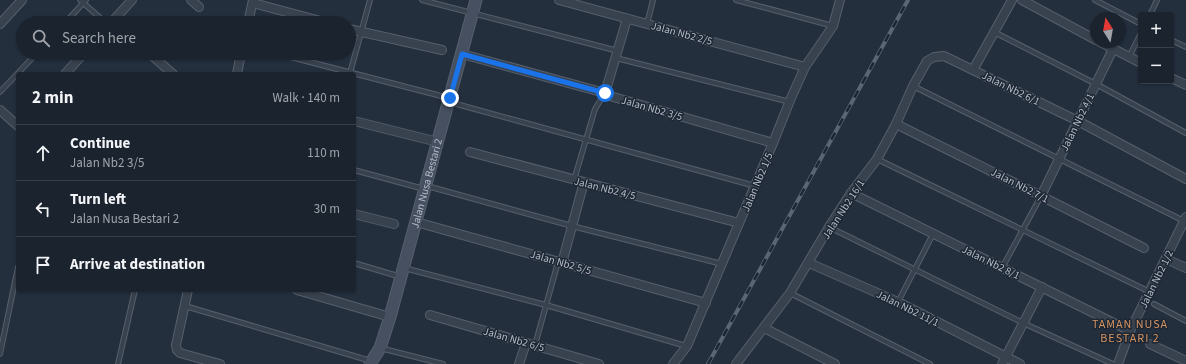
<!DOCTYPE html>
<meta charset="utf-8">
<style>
body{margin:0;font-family:"Source Sans 3",sans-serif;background:#282f3a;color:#f1f3f6}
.controls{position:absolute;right:12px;top:12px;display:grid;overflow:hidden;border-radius:4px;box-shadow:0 1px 3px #0004}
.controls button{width:36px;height:36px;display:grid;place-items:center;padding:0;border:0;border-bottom:1px solid #39404a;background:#1b232e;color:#f1f3f6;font:20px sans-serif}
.compass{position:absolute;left:1090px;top:12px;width:36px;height:36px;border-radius:50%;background:#1b232e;box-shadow:0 1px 3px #0004;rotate:349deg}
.stop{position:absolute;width:12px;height:12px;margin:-9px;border:3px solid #1a73e8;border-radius:50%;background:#fff}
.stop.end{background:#1a73e8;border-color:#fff;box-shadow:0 1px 4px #0008}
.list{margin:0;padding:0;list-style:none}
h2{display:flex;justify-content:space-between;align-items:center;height:52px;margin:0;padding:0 16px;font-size:17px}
h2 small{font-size:13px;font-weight:400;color:#a0a4aa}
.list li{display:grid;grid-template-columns:26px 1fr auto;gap:12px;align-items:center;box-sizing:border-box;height:56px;padding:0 16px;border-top:1px solid #39404a}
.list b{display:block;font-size:15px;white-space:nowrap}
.list p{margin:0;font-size:13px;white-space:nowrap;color:#a0a4aa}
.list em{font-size:13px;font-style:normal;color:#a0a4aa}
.icon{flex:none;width:22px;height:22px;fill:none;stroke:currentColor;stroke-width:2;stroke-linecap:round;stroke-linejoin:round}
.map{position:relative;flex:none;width:1186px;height:364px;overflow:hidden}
.search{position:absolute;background:#1b232e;box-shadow:0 1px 3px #0004;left:16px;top:16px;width:340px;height:44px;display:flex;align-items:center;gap:10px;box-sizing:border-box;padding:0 14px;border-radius:22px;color:#a0a4aa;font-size:15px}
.panel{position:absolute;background:#1b232e;box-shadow:0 1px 3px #0004;left:16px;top:72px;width:340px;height:220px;border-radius:4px}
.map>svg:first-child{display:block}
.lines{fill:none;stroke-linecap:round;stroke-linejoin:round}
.lane-casing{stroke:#565f6c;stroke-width:6}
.street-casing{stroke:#565f6c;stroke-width:10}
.secondary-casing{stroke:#565f6c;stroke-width:13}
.lane{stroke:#38414e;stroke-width:4}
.street{stroke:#38414e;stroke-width:8}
.secondary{stroke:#465061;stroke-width:11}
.rail-casing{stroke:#5a6575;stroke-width:4}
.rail{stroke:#1d2633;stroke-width:2.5;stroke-dasharray:8;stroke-linecap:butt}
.route{stroke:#1a73e8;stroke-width:5}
.labels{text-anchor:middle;stroke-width:3;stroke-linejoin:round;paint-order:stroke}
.street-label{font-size:11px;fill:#b4bcc9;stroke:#1d2633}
.neighbourhood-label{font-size:12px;letter-spacing:1px;fill:#d59563;stroke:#1d2633}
</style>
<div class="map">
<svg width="1186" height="364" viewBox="0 0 1186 364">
<rect width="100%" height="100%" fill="#242f3e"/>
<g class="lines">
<g class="lane-casing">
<g id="lane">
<path d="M80,0L106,23"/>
<path d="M422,0L618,51"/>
<path d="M736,0L833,26"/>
<path d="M1095,0L1141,24"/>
<path d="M1150,15L1157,0"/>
<path d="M65,23L86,0"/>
<path d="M647,24L653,0"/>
<path d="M994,32L1096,84L1186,133"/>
<path d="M1171,40L1186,47"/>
<path d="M275,53L449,98"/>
<path d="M1129,57L1141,33"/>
<path d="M616,58L790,102"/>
<path d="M350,73L370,0"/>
<path d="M913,86L1184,221"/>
<path d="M0,92L37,53"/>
<path d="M449,102L755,186"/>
<path d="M877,159L1150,292"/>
<path d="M354,170L424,189"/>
<path d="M574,180L595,109L605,93"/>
<path d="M427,186L572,226L722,264"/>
<path d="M829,227L1023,323L1113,364"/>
<path d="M354,263L401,277"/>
<path d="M404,268L546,305L686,346"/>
<path d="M1002,268L1041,196"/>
<path d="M790,293L930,364"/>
<path d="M898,302L933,234"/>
<path d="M1154,304L1186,321"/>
<path d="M185,306L371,361"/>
<path d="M535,345L558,262"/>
<path d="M380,348L443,364"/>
<path d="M0,354L18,267"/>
<path d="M118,364L135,290"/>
</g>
</g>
<g class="street-casing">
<g id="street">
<path d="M191,0L199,7"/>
<path d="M559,0L805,67"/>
<path d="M1022,0L1096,40"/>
<path d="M253,3L328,23"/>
<path d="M111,23L132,0"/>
<path d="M248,23L253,0"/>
<path d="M0,24L22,0"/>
<path d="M349,29L442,50"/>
<path d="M1100,42L1141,63"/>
<path d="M149,53L173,74"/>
<path d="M462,54L605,93L610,96L773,143"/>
<path d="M973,70L1012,0"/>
<path d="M65,74L84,53"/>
<path d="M237,74L241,53"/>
<path d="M1171,78L1186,85"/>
<path d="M605,93L627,19"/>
<path d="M0,110L18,126"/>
<path d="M354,121L438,142"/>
<path d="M896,124L1041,196L1144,248"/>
<path d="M470,152L739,223"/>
<path d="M851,193L1130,331"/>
<path d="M1041,196L1113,49"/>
<path d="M354,214L394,224"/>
<path d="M416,222L706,303"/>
<path d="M1166,259L1186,268"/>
<path d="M562,263L584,182"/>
<path d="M809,263L898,302L1020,364"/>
<path d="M188,290L176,345L177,350L180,353L220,364"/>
<path d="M297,290L390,317"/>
<path d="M430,315L599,364"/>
<path d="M764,328L835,364"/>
<path d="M1150,344L1186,361"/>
<path d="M519,364L526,343"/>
<path d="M673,364L687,346L773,143L791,98L805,67L833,26L840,0"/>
<path d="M736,364L790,293L829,227L851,193L877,159L896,124L913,86L927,61L934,57L944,56L1078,121L1186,179"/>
<path d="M1002,364L1042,287"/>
<path d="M1118,364L1130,331L1186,217"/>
</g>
</g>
<g class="secondary-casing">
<g id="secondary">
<path id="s1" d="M370,364L380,348L390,317L476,0"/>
</g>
</g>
<use href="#lane" class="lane"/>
<use href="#street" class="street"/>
<use href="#secondary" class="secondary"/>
<g class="rail-casing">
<path id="rail" d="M708,364L908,0"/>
</g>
<use href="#rail" class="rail"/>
</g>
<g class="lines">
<path class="route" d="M450,98L462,54L605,93"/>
</g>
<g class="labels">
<g class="street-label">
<text transform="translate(682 33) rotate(15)" y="4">Jalan Nb2 2/5</text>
<text transform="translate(1011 88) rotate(26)" y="4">Jalan Nb2 6/1</text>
<text transform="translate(652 108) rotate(16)" y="4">Jalan Nb2 3/5</text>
<text transform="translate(1077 122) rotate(-64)" y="4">Jalan Nb2 4/1</text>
<text transform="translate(757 182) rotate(-67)" y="4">Jalan Nb2 1/5</text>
<text dy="4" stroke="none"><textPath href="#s1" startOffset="190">Jalan Nusa Bestari 2</textPath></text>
<text transform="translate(1020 185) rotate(27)" y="4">Jalan Nb2 7/1</text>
<text transform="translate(605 188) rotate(14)" y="4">Jalan Nb2 4/5</text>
<text transform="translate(843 209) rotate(-57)" y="4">Jalan Nb2 16/1</text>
<text transform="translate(561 262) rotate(16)" y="4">Jalan Nb2 5/5</text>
<text transform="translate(991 262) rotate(26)" y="4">Jalan Nb2 8/1</text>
<text transform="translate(1156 279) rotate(-64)" y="4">Jalan Nb2 1/2</text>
<text transform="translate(908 308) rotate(26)" y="4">Jalan Nb2 11/1</text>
<text transform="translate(514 339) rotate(16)" y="4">Jalan Nb2 6/5</text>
</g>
<g class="neighbourhood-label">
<text x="1130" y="328">TAMAN NUSA<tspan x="1130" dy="14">BESTARI 2</tspan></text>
</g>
</g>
</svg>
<div class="controls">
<button>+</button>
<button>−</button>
</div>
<svg class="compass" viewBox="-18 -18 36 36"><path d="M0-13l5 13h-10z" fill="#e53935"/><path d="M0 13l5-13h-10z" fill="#a0a4aa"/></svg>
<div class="stop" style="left:605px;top:93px"></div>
<div class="stop end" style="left:450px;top:98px"></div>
<div class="search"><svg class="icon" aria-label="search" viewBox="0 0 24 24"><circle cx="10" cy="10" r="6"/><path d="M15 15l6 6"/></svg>Search here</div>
<section class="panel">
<h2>2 min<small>Walk · 140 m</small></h2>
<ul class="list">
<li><svg class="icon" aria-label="ahead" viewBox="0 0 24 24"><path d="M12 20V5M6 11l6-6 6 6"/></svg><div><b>Continue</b><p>Jalan Nb2 3/5</p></div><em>110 m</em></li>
<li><svg class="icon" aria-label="left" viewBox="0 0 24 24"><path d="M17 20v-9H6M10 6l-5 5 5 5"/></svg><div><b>Turn left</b><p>Jalan Nusa Bestari 2</p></div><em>30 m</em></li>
<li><svg class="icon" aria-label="arrive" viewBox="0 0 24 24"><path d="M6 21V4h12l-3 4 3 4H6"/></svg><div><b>Arrive at destination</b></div></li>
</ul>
</section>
</div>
